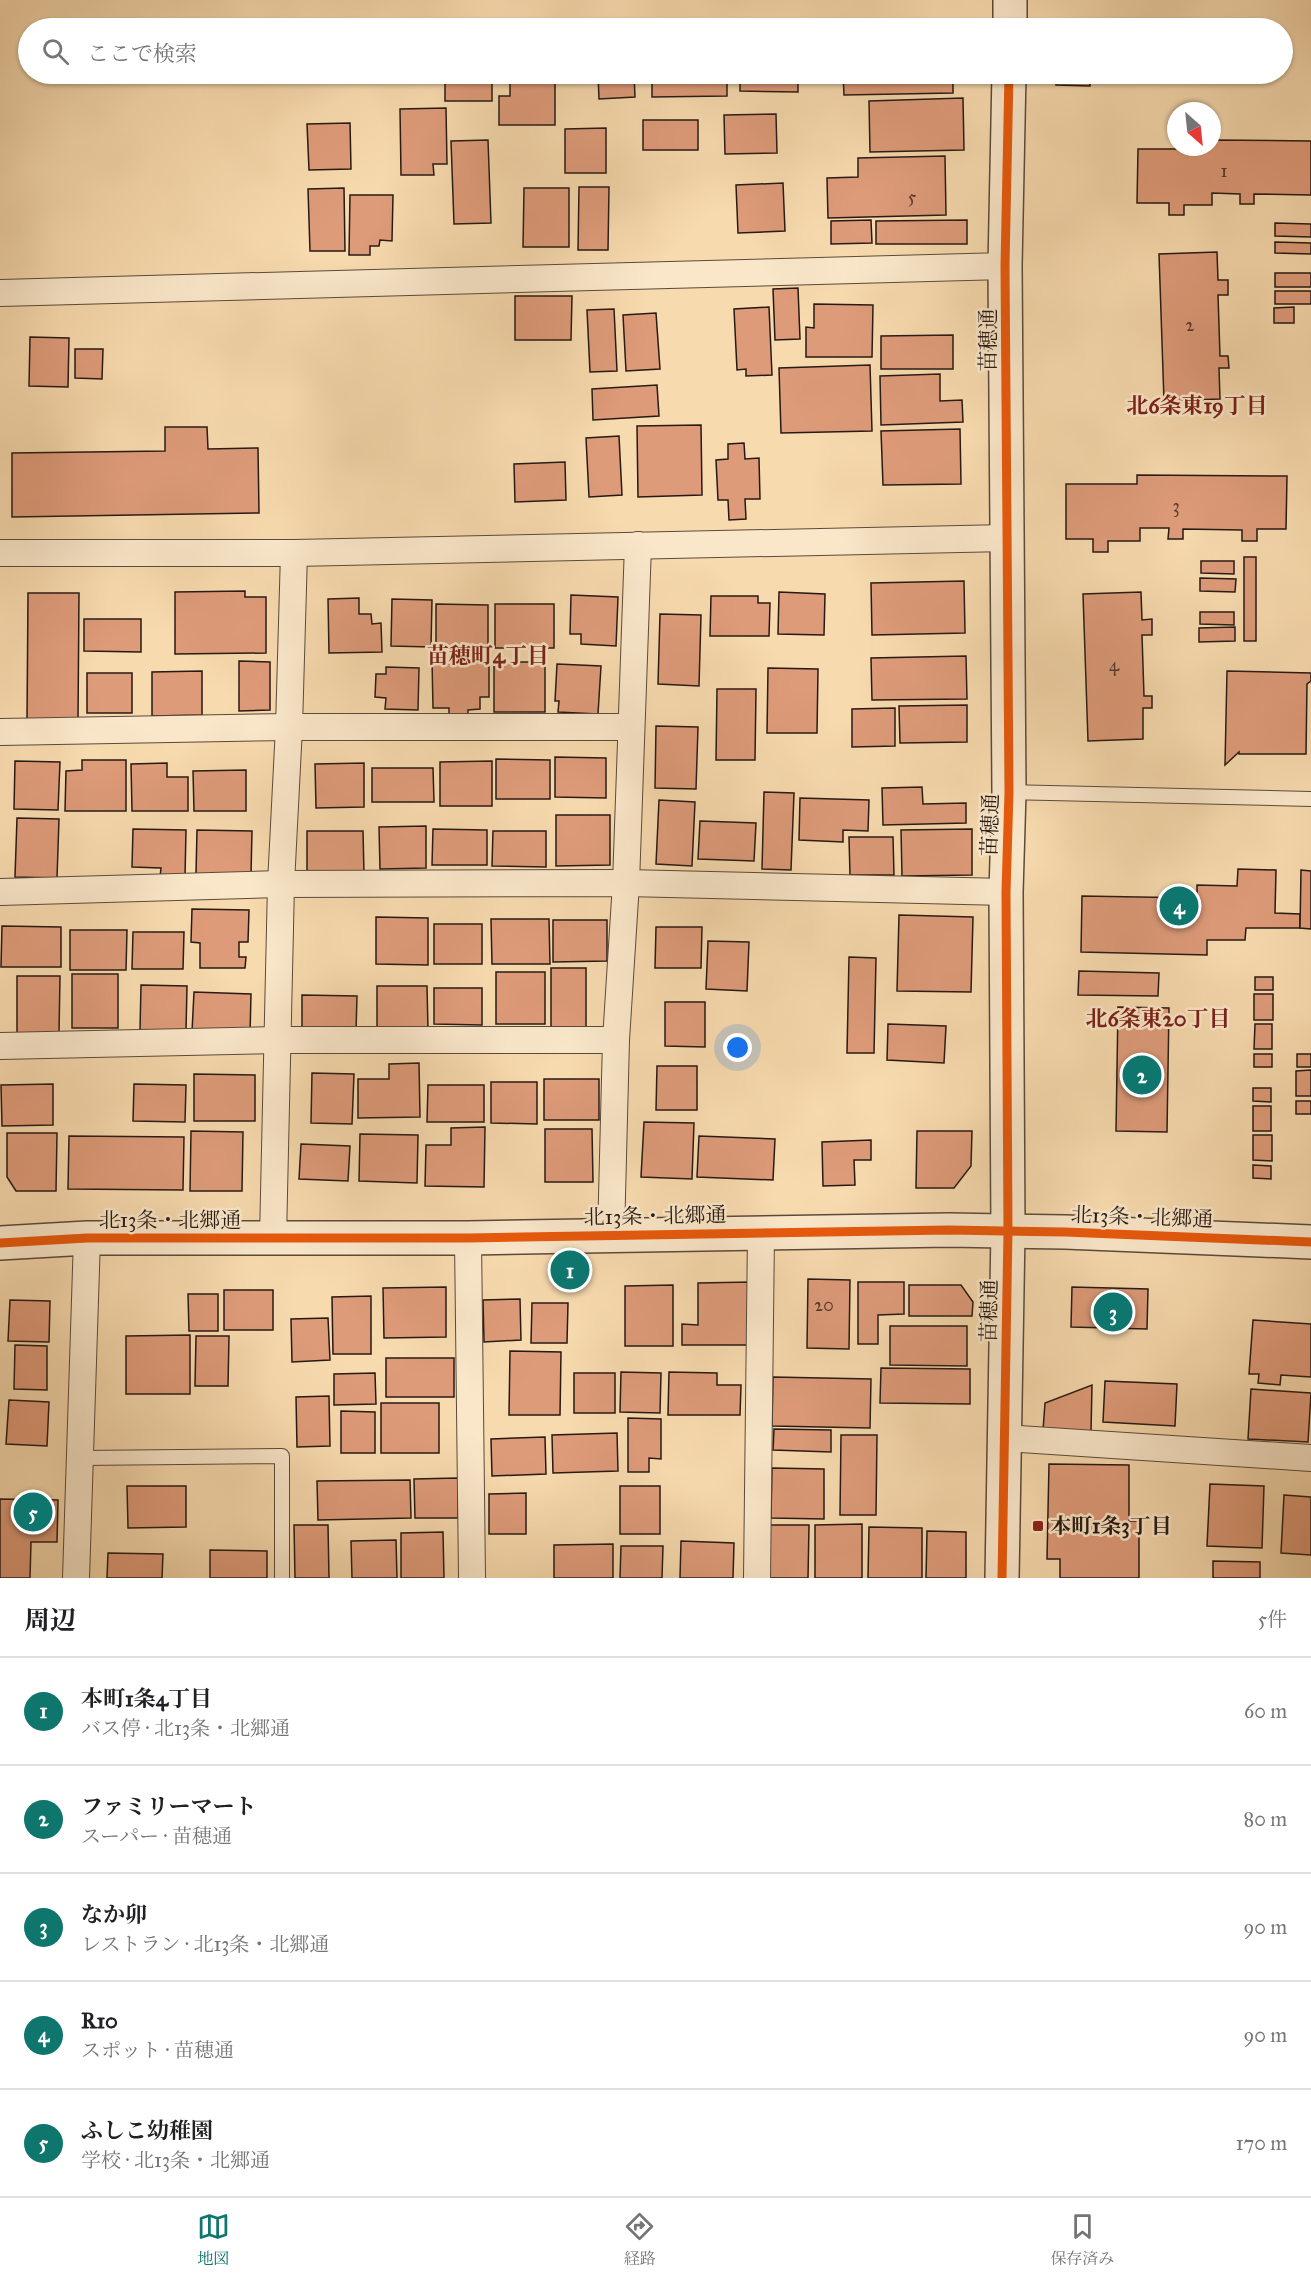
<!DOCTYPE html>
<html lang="ja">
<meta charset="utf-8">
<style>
body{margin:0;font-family:"IM FELL Great Primer","Noto Serif JP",serif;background:#f2f2f2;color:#202124}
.compass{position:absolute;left:1167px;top:102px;width:54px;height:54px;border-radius:50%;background:#fff;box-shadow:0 2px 4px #0004;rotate:153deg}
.you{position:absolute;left:738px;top:1048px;width:21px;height:21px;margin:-15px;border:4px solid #fff;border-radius:50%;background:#1a73e8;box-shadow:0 0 0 9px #1a73e833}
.badge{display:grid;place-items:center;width:39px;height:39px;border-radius:50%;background:#0f766e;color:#fff;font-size:20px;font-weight:700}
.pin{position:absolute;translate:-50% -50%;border:3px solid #fff;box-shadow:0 2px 6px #0006}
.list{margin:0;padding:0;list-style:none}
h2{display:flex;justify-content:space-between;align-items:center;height:78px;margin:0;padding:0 24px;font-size:26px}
h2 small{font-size:20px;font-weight:400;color:#757577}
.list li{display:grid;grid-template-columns:39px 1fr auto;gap:18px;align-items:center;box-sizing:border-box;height:108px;padding:0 24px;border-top:2px solid #e0e0e0}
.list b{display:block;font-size:22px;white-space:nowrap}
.list p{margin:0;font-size:20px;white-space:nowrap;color:#757577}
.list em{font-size:20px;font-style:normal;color:#757577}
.icon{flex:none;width:33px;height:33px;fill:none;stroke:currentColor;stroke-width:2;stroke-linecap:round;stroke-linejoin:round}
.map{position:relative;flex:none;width:1311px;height:1578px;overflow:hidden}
.search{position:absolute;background:#fff;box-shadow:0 2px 4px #0004;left:18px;right:18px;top:18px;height:66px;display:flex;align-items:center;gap:15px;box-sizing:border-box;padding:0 21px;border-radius:33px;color:#757577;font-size:22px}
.sheet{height:618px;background:#fff}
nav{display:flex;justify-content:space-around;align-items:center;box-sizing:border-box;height:84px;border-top:2px solid #e0e0e0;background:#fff;font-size:16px;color:#757577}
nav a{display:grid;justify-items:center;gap:3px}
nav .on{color:#0f766e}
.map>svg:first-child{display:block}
.building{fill:#de9b79;stroke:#271a14;stroke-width:1.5}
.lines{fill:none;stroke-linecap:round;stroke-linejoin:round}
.service-casing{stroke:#5b4a3a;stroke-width:16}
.minor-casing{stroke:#5b4a3a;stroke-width:28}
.tertiary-casing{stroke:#5b4a3a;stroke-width:36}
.service{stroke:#fae7ca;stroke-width:14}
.minor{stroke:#fae7ca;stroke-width:26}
.tertiary{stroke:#fae7ca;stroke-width:33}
.cycleway-casing{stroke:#fae7ca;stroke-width:13}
.cycleway{stroke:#e8590c;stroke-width:9}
.poi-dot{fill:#8f2418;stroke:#fae7ca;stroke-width:2}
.labels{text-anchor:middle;stroke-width:5;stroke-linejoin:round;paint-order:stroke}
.number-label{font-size:18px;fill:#553a2d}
.street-label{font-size:21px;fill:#271a14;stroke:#fae7ca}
.poi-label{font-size:21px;font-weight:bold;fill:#271a14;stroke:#fae7ca;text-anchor:start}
.neighbourhood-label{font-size:22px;font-weight:bold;fill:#7a1f14;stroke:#fae7ca}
</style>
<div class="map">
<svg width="1311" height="1578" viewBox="0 0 1311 1578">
<rect width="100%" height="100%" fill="#f7daae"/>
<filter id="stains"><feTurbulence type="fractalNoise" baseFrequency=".00333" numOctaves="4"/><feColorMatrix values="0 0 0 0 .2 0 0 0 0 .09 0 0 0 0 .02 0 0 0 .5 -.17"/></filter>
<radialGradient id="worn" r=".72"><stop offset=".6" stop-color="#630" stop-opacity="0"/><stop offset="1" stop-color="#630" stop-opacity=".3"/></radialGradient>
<g class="building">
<rect x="445" y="74" width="47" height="27"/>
<path d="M510,74H555V125H499V96H510Z"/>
<path d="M598,74H634L635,97L599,99Z"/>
<path d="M652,74H727V96L652,97Z"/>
<path d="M740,74H798V92L740,91Z"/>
<path d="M843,74H953V93L844,95Z"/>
<path d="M1056,74H1090V86L1056,85Z"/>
<path d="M963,98L964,150L870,152L869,101Z"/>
<path d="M446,108L447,164H433L434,175H401L400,109Z"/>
<path d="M776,114L777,153L725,154L724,115Z"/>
<rect x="643" y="120" width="55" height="30"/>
<path d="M350,123L351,169L309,170L307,124Z"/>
<path d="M606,128V173H565V129Z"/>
<path d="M488,140L491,223L454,224L451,141Z"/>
<path d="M1212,140L1311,141V195L1254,194V204H1240V194L1212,193V205H1184V215H1169V203H1137L1138,149H1208L1209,147H1212Z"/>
<path d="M945,156L946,215L828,218L827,178L858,177V158Z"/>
<path d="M783,183L785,231L738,233L736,185Z"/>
<path d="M579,187H609L608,250H578Z"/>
<path d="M344,188L345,251H310L308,189Z"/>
<path d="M524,188H569V247H523Z"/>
<path d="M350,195H393L392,241L380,240L379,246H370V255H349Z"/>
<path d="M871,220L872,243L831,244V221Z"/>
<path d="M967,220V244H876V221Z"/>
<path d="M1275,223L1311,224V237L1275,236Z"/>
<path d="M1275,242L1311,243V254L1275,253Z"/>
<path d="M1217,252L1218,280H1228V295H1218L1220,356H1228L1229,368H1219L1220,399L1164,401L1159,254Z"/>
<rect x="1275" y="273" width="36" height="14"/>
<path d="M798,288L800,339L775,340L773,289Z"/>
<rect x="1275" y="291" width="36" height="13"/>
<path d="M515,296H572L571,340H515Z"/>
<path d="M814,304L873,305L872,357H806V327L814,328Z"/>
<path d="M769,307L772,375L746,376V369L737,370L734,309Z"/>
<path d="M1294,307V323H1274V308Z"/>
<path d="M614,309L617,371L590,372L587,310Z"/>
<path d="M656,313L660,369L626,371L623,315Z"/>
<path d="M953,335V369H881V336Z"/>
<path d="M30,337L69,338L68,387L29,386Z"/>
<path d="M75,349H103L102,379L75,378Z"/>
<path d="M870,365L872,431L781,433L779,368Z"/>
<path d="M940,374V401L962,400L963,422L881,425L880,376Z"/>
<path d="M657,385L659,416L593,420L592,389Z"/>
<path d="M701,425L702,495L638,497L637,426Z"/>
<path d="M165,427H207L208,449L258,448L259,513L12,517V453L165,451Z"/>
<path d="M960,429L961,484L883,485L881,431Z"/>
<path d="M619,436L622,495L589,497L586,438Z"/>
<path d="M744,443L745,459L759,458L760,499H745L746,519L729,520L728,500H718L716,460L728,459V444Z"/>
<path d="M565,462L566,500L515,502L514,464Z"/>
<path d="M1137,475L1287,476L1286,529H1257V541H1242V530L1183,529V539H1168L1169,528H1140V541H1108V552H1093V539H1066V484H1137Z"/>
<rect x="1244" y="557" width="12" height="84"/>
<path d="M1201,561H1234V574L1201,573Z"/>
<path d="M1200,578L1236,579L1235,592L1200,591Z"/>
<path d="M964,581L965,633L872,635L871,583Z"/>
<path d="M245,591V597H266V653L175,654V592Z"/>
<path d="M779,592L825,594L824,635L778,634Z"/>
<path d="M1141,592L1142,620L1152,619V635H1142L1144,696H1152V708H1143V739L1088,741L1083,594Z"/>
<path d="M28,593H79L78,721H27Z"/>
<path d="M571,595L618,597L616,646L581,644V634H570Z"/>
<path d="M711,596H758V603H770L769,636H710Z"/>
<path d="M359,598V614H371L372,624L381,623L382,652L329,653L328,599Z"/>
<path d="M392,599L432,600L431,647L391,646Z"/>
<path d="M436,604L488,605V649L436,648Z"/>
<rect x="495" y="604" width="59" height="44"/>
<path d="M1200,612H1234V625L1200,624Z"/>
<path d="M660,614L701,615L699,686L658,684Z"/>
<path d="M84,619H141V652L84,651Z"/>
<path d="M1235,627V641L1199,642V628Z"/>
<path d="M966,656L967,699L872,700L871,658Z"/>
<path d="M489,659V697H480V709L468,710V714L449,715V708H433L432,660Z"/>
<path d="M239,661L270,662V710L239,711Z"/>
<rect x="494" y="662" width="51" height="50"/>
<path d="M557,664L601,666L598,714L558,712L559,701H555Z"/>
<path d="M386,667L419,668L418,710L385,709L386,698L375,697L376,674H386Z"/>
<path d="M768,668L818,669L817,733H767Z"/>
<path d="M202,671V715L152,716V672Z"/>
<path d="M1227,671L1311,673V681L1307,684L1306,754H1239V752L1225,765Z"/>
<rect x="87" y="673" width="45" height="40"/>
<path d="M717,689H756L755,760H716Z"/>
<path d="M967,705V742L900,743L899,706Z"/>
<path d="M895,708V746L852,747V709Z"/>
<path d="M656,726L698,727L696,789L655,788Z"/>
<path d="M555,757L606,758V798L555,797Z"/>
<path d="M496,759L550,760V799H496Z"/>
<path d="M82,760H126V811H65L66,771L82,770Z"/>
<path d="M15,761L60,762L58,810L14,809Z"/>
<path d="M492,761V806H440V762Z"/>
<path d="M167,763V777H188V811H132L131,764Z"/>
<path d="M364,763V807L316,808L315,764Z"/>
<path d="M372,768H433L434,802H372Z"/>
<path d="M246,770V811H194L193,771Z"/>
<path d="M922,787L923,804L966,803V823L883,825L882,788Z"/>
<path d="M764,792L794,793L791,870L762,869Z"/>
<path d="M800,798L869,800L868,831L843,830V842L799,840Z"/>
<path d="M659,800L695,802L692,866L656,864Z"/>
<path d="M556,815H610V865L556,866Z"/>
<path d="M17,818L59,819L57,878L15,877Z"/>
<path d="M700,821L756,823L754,861L698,859Z"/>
<path d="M426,826V868L380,869L379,827Z"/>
<path d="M133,829L186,830L185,877H160L161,868L132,867Z"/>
<path d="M433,829L487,830V865H432Z"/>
<path d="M972,829V875L902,876L901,830Z"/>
<path d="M197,830L252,831L251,875L196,874Z"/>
<path d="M307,831H363L364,874H307Z"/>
<path d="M493,831H546V867L492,866Z"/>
<path d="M849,837H893L894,875H850Z"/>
<path d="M1238,869L1276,870L1275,913L1300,914V928H1246L1245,940H1207V955L1081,952L1082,896L1197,898V885L1237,886Z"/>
<path d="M1301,870L1311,871V929L1300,928Z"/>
<path d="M192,909L249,910L248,942H239V957H246L245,968H200V943L191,942Z"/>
<path d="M899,915L973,917L971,992L897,991Z"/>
<path d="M376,917L428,918V965L376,964Z"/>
<path d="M491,919H549L550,964H492Z"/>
<path d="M553,920H607V961L553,962Z"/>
<rect x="434" y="924" width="48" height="40"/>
<path d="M2,926L61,927V967H1Z"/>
<path d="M656,927H702L701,968H655Z"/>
<path d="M70,930H127L126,970H70Z"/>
<path d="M133,932H184L183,969H132Z"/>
<path d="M708,941L749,942L747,991L706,989Z"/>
<path d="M849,957L876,958L874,1053H847Z"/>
<rect x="551" y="968" width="35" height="63"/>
<path d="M1079,971L1159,973L1158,996L1078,995Z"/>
<rect x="496" y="972" width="49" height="52"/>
<rect x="72" y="974" width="46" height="54"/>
<path d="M17,976H60L59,1033H17Z"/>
<rect x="1255" y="977" width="18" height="13"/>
<path d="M141,985L187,986L186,1031L140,1030Z"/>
<path d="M377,986H427L428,1029L377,1030Z"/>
<path d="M434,988H482V1025L434,1024Z"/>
<path d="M194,992L251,994L250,1035L192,1032Z"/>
<rect x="1254" y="994" width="19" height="26"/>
<path d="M302,995L357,996L356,1031L302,1030Z"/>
<path d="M665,1002H705V1047L665,1046Z"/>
<path d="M1118,1007L1169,1008L1167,1132L1116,1131Z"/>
<path d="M888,1024L946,1026L944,1063L887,1060Z"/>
<path d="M1255,1024H1272V1049H1254Z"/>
<rect x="1254" y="1054" width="18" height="13"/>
<rect x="1297" y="1054" width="14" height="13"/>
<path d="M419,1063L420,1117L358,1118V1079H389V1064Z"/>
<path d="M657,1066H697V1110H656Z"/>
<path d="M1311,1070V1096H1296V1071Z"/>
<path d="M312,1073L354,1074L352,1124L311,1123Z"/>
<path d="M194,1074L255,1075V1121H194Z"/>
<rect x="544" y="1079" width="55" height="41"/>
<path d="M491,1082H537V1124L491,1123Z"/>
<path d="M53,1084V1125L2,1126L1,1085Z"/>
<path d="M134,1084L186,1085L185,1122L133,1121Z"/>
<path d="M428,1085H484V1122H427Z"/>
<path d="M1253,1088H1271V1102L1253,1101Z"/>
<rect x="1296" y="1101" width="15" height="13"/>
<rect x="1253" y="1106" width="18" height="25"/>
<path d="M644,1122L694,1123L692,1179L641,1177Z"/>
<path d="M485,1127L484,1187L425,1186L426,1145H451V1128Z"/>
<path d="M545,1129H592L593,1182H545Z"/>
<path d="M191,1131L243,1132L242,1191H190Z"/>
<path d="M917,1131H972L971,1166L954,1188H916Z"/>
<path d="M7,1133H57L56,1191H16L7,1177Z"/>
<path d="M360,1134L418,1135L417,1183L359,1181Z"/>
<path d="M1253,1135H1272V1161L1253,1160Z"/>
<path d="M69,1136L184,1137L183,1190L68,1189Z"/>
<path d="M699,1136L775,1139L773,1180L697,1177Z"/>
<path d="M871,1140V1160H854L855,1185L823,1186L822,1142Z"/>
<path d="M301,1144L350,1146L348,1181L299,1179Z"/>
<path d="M1253,1165L1271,1166V1179L1253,1178Z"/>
<path d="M808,1279L850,1280L849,1349L807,1348Z"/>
<path d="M750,1282V1345H682V1324L698,1325V1283Z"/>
<path d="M858,1282H904V1314L878,1315V1344H858Z"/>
<path d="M673,1285V1346H625V1286Z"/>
<path d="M909,1285H961L973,1302L972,1316H909Z"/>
<path d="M446,1287V1337L384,1338L383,1288Z"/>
<path d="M1072,1287L1148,1289L1147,1329L1071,1327Z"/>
<rect x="224" y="1290" width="49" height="40"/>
<path d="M188,1294H218V1331H189Z"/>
<path d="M371,1296V1354H333L332,1297Z"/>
<path d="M520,1299L521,1340L484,1342L483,1300Z"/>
<path d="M10,1300L50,1301L49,1342L8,1341Z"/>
<path d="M532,1303H568L567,1343H531Z"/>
<path d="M328,1318L330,1360L292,1362L291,1319Z"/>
<path d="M1253,1320L1311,1324V1377L1281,1375L1280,1385L1258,1383L1259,1374H1249Z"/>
<path d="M890,1326H967V1366L890,1365Z"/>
<path d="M190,1335V1394H126V1336Z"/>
<path d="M196,1336H229L228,1386H195Z"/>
<path d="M15,1345L47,1346V1390L14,1389Z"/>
<path d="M510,1351L561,1352L560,1415H509Z"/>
<rect x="386" y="1358" width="68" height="39"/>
<path d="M881,1368L970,1369V1404L880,1403Z"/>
<path d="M621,1372L661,1373L660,1413L620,1412Z"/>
<path d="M669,1372L717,1373V1385H741L740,1415H668Z"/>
<path d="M375,1373L376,1404L334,1405V1374Z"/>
<rect x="574" y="1373" width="41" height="40"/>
<path d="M773,1377L871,1379L870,1428L772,1426Z"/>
<path d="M1105,1381L1177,1384L1175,1426L1103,1422Z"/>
<path d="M1092,1385L1091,1432L1043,1430L1045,1403Z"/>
<path d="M1251,1389L1311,1393L1308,1442L1248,1439Z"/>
<path d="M329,1396L330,1446L297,1447L296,1397Z"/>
<path d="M9,1400L49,1402L47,1446L6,1444Z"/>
<rect x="381" y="1403" width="58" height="50"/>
<path d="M341,1411L375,1412V1453H341Z"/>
<path d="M628,1418L661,1419V1459L649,1458V1472H628Z"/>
<path d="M774,1429L831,1430V1452L773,1450Z"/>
<path d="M617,1433L618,1471L553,1473L552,1435Z"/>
<path d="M841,1435H877L876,1515H840Z"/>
<path d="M545,1437L546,1474L492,1476L491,1439Z"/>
<path d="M1049,1464L1129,1465V1521H1139V1578H1060V1559H1047Z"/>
<path d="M772,1468L824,1469V1519L771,1518Z"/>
<path d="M458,1478V1518H415L414,1479Z"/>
<path d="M410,1480L411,1518L318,1520L317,1481Z"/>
<path d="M1210,1484L1264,1486L1262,1548L1207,1546Z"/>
<path d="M127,1486H186V1527L128,1528Z"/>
<rect x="620" y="1486" width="40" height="48"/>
<path d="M526,1493V1534H489V1494Z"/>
<path d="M1284,1495L1311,1497V1555L1281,1553Z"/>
<path d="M0,1499L58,1500L57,1542H31L30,1578H0Z"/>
<path d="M862,1524V1578H815V1525Z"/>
<path d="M294,1525H328L329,1578H295Z"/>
<path d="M766,1525H809L808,1578H765Z"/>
<path d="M869,1527L922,1528V1578H868Z"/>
<path d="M927,1531L966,1532V1578H926Z"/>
<path d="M443,1532L444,1578H401V1533Z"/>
<path d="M396,1540L397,1578H352L351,1541Z"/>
<path d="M681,1541L734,1543L733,1578H680Z"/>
<path d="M613,1544V1578H554V1545Z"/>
<path d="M621,1546H663L662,1578H620Z"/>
<path d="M210,1550L267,1551V1578H210Z"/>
<path d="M108,1553L163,1554L162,1578H107Z"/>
<path d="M1213,1561L1260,1562V1578H1213Z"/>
</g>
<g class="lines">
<g class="service-casing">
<g id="service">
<path d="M1009,792L1311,799"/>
<path d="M81,1458L282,1456V1578"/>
</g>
</g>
<g class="minor-casing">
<g id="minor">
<path d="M0,293L1005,266"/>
<path d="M0,553H294L1007,538"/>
<path d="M0,732L289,727H631"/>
<path d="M0,892L281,884L626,883L1006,892"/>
<path d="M0,1046L276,1040H616"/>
<path d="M611,1235L616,1040L626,883L638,545"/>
<path d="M273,1238L281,884L289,727L294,553"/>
<path d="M468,1238L472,1578"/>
<path d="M1005,1438L1311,1458"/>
<path d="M76,1578L87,1238"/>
<path d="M757,1578L761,1233"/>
</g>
</g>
<g class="tertiary-casing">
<g id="tertiary">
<path d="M1010,28V0"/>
<path d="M0,1243L87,1238H468L949,1230L1065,1232L1311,1242"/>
<path d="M1002,1578L1008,1231L1006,892L1009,792L1005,266L1009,74"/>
</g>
</g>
<use href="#service" class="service"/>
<use href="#minor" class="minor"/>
<use href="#tertiary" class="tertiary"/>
<g class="cycleway-casing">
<g id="cycleway">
<path d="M0,1243L87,1238H468L949,1230L1065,1232L1311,1242"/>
<path d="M1002,1578L1008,1231L1006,892L1009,792L1005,266L1009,74"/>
</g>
</g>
<use href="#cycleway" class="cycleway"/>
</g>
<rect class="poi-dot" x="1032" y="1520" width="12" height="12" rx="3"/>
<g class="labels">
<g class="number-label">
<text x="1224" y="177">1</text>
<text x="912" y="203">5</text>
<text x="1190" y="331">2</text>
<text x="1176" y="512">3</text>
<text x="1114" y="671">4</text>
<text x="824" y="1311">20</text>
</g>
<g class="street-label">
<text transform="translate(988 340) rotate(-90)" y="7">苗穂通</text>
<text transform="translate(990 825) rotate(-88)" y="7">苗穂通</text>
<text transform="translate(655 1216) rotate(-1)" y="7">北13条・北郷通</text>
<text transform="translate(1142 1217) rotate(2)" y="7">北13条・北郷通</text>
<text x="170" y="1227">北13条・北郷通</text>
<text transform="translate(989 1311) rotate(-89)" y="7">苗穂通</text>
</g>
<g class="poi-label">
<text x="1050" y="1533">本町1条3丁目</text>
</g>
<g class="neighbourhood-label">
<text x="1197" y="413">北6条東19丁目</text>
<text x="488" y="663">苗穂町4丁目</text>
<text x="1158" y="1026">北6条東20丁目</text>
</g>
</g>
<rect width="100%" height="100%" filter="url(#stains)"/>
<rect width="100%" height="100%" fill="url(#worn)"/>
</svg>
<svg class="compass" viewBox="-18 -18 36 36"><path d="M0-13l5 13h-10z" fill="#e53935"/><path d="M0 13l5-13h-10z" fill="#757577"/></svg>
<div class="you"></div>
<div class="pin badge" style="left:570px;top:1270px">1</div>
<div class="pin badge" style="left:1142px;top:1075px">2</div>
<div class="pin badge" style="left:1113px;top:1312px">3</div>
<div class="pin badge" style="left:1179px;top:906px">4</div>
<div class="pin badge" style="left:33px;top:1512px">5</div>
<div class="search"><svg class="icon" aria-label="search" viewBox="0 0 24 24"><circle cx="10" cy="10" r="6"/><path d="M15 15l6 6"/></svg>ここで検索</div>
</div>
<section class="sheet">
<h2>周辺<small>5件</small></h2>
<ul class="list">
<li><span class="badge">1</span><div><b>本町1条4丁目</b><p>バス停 · 北13条・北郷通</p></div><em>60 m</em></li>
<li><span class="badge">2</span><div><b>ファミリーマート</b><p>スーパー · 苗穂通</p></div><em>80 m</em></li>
<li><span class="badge">3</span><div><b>なか卯</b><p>レストラン · 北13条・北郷通</p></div><em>90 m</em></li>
<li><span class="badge">4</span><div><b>R10</b><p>スポット · 苗穂通</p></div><em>90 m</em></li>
<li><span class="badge">5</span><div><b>ふしこ幼稚園</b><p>学校 · 北13条・北郷通</p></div><em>170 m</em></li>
</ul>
</section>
<nav>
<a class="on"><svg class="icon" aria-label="map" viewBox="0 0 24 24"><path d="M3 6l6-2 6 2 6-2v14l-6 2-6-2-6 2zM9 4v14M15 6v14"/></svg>地図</a>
<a><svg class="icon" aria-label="directions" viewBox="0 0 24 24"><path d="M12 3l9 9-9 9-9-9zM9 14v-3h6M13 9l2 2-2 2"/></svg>経路</a>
<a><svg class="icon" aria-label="saved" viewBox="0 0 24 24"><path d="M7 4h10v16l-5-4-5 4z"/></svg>保存済み</a>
</nav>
